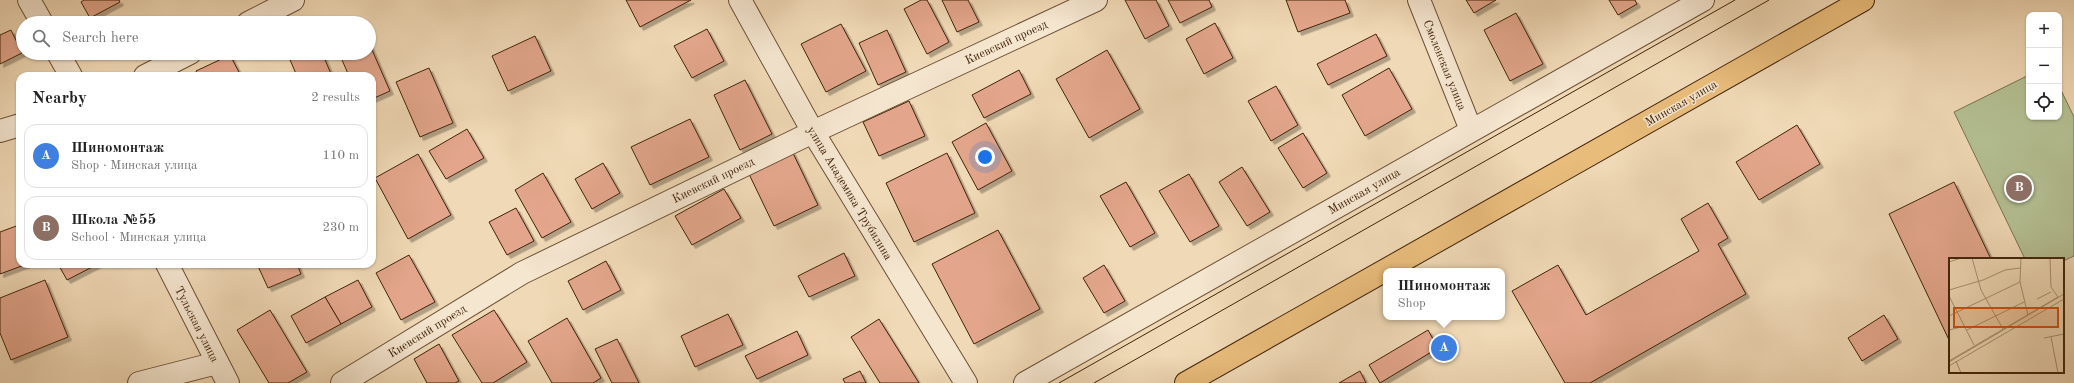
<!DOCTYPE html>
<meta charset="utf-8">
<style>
body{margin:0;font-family:"Old Standard TT",serif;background:#f2f2f2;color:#222}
.controls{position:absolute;right:12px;top:12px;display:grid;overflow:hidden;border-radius:8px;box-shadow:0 1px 3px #0004}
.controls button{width:36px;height:36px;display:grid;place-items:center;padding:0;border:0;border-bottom:1px solid #e0e0e0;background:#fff;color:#222;font:20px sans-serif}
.you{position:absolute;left:985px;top:157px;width:14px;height:14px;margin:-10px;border:3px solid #fff;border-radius:50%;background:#1a73e8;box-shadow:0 0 0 6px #1a73e833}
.badge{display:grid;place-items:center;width:26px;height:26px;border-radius:50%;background:#0f766e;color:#fff;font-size:13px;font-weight:700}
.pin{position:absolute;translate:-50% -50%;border:2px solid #fff;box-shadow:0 1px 4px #0006}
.popup{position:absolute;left:1383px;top:268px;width:122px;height:52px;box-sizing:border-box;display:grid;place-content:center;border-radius:8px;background:#fff;filter:drop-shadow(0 1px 3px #0005);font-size:13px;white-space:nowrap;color:#767676}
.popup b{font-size:15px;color:#222}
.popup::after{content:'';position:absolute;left:50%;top:100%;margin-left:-8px;border:8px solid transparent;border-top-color:#fff}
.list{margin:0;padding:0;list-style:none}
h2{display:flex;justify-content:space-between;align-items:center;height:52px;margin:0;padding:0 16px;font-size:17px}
h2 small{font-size:13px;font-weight:400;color:#767676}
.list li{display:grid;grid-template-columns:26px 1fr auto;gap:12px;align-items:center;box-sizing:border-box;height:64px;margin:0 8px 8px;padding:0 8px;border:1px solid #e0e0e0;border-radius:12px}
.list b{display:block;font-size:15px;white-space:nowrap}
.list p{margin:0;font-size:13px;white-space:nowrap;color:#767676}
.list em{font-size:13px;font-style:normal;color:#767676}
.icon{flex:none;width:22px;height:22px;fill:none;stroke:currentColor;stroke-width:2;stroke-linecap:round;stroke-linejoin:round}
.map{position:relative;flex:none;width:2074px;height:383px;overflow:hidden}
.search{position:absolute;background:#fff;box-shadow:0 1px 3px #0004;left:16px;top:16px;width:360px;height:44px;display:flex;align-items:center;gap:10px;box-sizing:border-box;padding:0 14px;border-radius:22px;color:#767676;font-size:15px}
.panel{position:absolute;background:#fff;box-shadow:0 1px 3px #0004;left:16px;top:72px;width:360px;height:196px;border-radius:12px}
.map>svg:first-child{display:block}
.green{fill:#b4c093;stroke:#7a724e}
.building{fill:#e3a68c;stroke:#402308;filter:url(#shadow)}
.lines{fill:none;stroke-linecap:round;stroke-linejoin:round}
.minor-casing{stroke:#6c5034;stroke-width:24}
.major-casing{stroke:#402308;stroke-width:24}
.minor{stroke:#f5e6d0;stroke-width:22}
.major{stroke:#e8bc7b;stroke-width:22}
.tram{stroke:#402308;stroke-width:1}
.labels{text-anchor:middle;stroke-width:3;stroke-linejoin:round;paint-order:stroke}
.street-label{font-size:12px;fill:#402308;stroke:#f5e6d0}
.inset-road{fill:none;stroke:#aa9070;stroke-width:1}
.view{fill:#cf510b;fill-opacity:0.15;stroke:#cf510b;stroke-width:2}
.inset-edge{fill:none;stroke:#402308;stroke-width:2}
</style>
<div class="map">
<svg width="2074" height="383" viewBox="0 0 2074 383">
<defs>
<filter id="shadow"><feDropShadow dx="3.5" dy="3.5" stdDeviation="0" flood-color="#0004"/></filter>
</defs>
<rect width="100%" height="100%" fill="#f0d9b6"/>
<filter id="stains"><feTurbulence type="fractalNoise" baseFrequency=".005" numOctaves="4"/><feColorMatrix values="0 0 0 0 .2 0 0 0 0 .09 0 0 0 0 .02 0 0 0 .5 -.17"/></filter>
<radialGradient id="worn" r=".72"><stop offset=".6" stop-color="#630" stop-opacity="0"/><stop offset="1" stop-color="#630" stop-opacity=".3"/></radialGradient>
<path class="green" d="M2029,75V117H2059V86L2074,117V256L2063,261V259H2025L1954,112Z"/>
<g class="building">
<path d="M84,0H119L120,2L90,18L81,2Z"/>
<path d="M626,0H691L640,27Z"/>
<path d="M921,0H927L949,42L927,54L904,9Z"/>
<path d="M942,0H968L979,22L957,32Z"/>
<path d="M1125,0H1156L1169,26L1145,39Z"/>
<path d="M1168,0H1209L1212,7L1180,23Z"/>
<path d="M1286,0H1345L1350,13L1298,32Z"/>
<path d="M1466,0H1496L1474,13Z"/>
<path d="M1609,0H1635L1637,4L1618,15Z"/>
<path d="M1516,13L1543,64L1510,81L1484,30Z"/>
<path d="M1215,23L1233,58L1204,74L1186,39Z"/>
<path d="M841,24L866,71L826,92L801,44Z"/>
<path d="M707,29L724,61L692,78L674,46Z"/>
<path d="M11,30L22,53L0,64V35Z"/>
<path d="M887,30L906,72L878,85L859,43Z"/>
<path d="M1376,34L1387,56L1328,85L1317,64Z"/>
<path d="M535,36L551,71L508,91L492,56Z"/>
<path d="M369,43L390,91L372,99V76H349L339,53H369Z"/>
<path d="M1107,50L1140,109L1089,138L1056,79Z"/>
<path d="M287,53H322L332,76H297Z"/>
<path d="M230,55L241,76H198L196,71Z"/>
<path d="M429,68L453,123L420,137L396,82Z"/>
<path d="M1389,68L1412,109L1365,136L1342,95Z"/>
<path d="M1019,70L1031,94L984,118L972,95Z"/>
<path d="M745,80L772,134L740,150L714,95Z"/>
<path d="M1276,86L1298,125L1271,141L1248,101Z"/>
<path d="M909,101L925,136L879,156L863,122Z"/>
<path d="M690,119L709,157L650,185L631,147Z"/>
<path d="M986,123L1012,171L978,190L952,142Z"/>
<path d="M1797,125L1820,164L1759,200L1736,162Z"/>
<path d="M467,129L484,158L446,179L429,151Z"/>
<path d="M1303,133L1327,173L1303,188L1278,148Z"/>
<path d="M792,151L818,205L774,226L748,172Z"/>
<path d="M947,153L975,213L914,242L886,183Z"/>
<path d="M418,154L451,215L408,239L375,178Z"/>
<path d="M603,163L620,193L592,209L575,179Z"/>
<path d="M1242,167L1270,212L1247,226L1219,182Z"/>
<path d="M543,173L571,222L542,238L515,190Z"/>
<path d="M1189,174L1219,226L1190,242L1159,191Z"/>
<path d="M1126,182L1155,233L1130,247L1100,196Z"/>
<path d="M1954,182L1991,259H1950V342L1889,214Z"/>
<path d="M724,189L741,218L692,245L675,216Z"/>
<path d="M1708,203L1728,238L1718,244L1746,294L1590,383H1565L1512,291L1558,265L1586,315L1699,251L1681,219Z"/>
<path d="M516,208L534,241L507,255L489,222Z"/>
<path d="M19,225L20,264H27L0,274V232Z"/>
<path d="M998,230L1040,309L974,344L932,264Z"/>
<path d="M844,253L855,276L809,297L798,276Z"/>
<path d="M409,255L435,302L401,320L376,273Z"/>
<path d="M606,261L621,290L583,310L568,281Z"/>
<path d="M58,264H98L67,280Z"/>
<path d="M257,264H297L301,274L268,288Z"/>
<path d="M1104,265L1125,301L1104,313L1083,278Z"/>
<path d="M45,280L68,337L11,360L0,333V298Z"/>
<path d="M358,280L372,307L341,324L325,297Z"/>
<path d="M325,297L341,324L306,343L291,316Z"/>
<path d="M270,310L307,372L288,383H269L237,330Z"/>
<path d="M494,310L527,362L493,383H482L452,335Z"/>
<path d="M728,314L743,345L695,367L681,336Z"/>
<path d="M1884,315L1898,339L1862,361L1848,338Z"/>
<path d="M567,318L601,378L593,383H552L528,341Z"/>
<path d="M879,319L919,383H880L851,337Z"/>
<path d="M1428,330L1438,348L1380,383L1369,365Z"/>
<path d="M797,331L808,355L757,379L745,356Z"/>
<path d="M617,339L639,383H612L595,349Z"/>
<path d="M439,344L459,381L455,383H427L414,359Z"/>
<path d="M860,371L866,383H845L843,379Z"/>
<path d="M1360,371L1366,383H1339Z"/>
</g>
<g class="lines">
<g class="minor-casing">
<g id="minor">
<path d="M29,0L42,23"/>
<path d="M740,0L813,132L966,383"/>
<path d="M1419,0L1471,130"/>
<path d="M248,23L293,0"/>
<path d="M58,53L71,76"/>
<path d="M145,76L190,53"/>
<path d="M0,131L20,125"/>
<path d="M167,264L228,383"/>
<path d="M139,383L217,363"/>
<path d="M342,383L522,273L813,132L1096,0"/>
<path d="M1025,383L1703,0"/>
</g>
</g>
<g class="major-casing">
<path id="major" d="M1186,383L1863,0"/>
</g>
<use href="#minor" class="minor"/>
<use href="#major" class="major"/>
<g class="tram">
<path d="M1059,383L1735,0"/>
<path d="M1094,383L1769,0"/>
</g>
</g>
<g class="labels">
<g class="street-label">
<text transform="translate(1006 42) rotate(-25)" y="4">Киевский проезд</text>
<text transform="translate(1445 65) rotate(68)" y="4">Смоленская улица</text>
<text transform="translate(1681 103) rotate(-30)" y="4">Минская улица</text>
<text transform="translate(713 180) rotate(-26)" y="4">Киевский проезд</text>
<text transform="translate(1364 191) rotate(-30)" y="4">Минская улица</text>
<text transform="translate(850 193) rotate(59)" y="4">улица Академика Трубилина</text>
<text transform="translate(197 324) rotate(63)" y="4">Тульская улица</text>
<text transform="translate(427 331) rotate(-32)" y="4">Киевский проезд</text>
</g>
</g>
<g transform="translate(1949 258)">
<rect width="115" height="115" fill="#f0d9b6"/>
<path class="inset-road" d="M23,0L32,32L54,71M72,0L71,24L79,57M0,4L12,0M0,32L34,22L56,12L71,10M0,38L25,87M88,41L102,34M0,58L71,24M0,72L16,68M18,72L75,44M102,79L109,115M95,80L115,76M0,103L109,39L102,29L101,0M7,103L12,115M0,104L115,36M0,108L115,41"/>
<path class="view" d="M5,50H109V69H5Z"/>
<rect width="115" height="115" class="inset-edge"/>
</g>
<rect width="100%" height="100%" filter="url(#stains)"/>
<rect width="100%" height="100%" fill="url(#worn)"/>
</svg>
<div class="controls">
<button>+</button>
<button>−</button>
<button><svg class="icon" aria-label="locate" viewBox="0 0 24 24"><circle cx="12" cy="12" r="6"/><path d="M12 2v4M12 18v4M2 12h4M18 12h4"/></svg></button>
</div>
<div class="you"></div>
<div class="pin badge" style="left:1444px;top:348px;background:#3f7fe0">A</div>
<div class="popup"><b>Шиномонтаж</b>Shop</div>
<div class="pin badge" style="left:2019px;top:188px;background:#8d6e63">B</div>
<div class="search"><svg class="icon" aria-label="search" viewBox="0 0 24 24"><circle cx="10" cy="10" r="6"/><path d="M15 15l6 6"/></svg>Search here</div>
<section class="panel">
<h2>Nearby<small>2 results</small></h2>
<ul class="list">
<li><span class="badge" style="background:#3f7fe0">A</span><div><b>Шиномонтаж</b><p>Shop · Минская улица</p></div><em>110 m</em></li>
<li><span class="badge" style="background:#8d6e63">B</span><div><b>Школа №55</b><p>School · Минская улица</p></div><em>230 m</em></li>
</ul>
</section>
</div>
